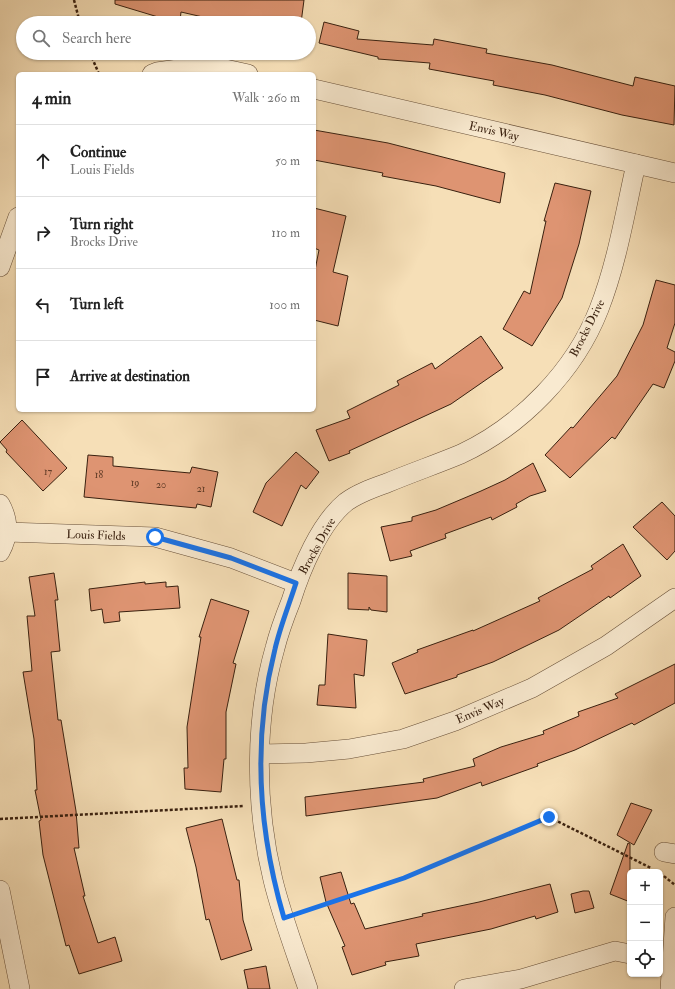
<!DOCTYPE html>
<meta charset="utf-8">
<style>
body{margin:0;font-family:"IM FELL Double Pica",serif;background:#f2f2f2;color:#222}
.controls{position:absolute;right:12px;bottom:12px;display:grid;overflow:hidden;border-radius:6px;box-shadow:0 1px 3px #0004}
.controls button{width:36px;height:36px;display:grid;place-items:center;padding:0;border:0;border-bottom:1px solid #e0e0e0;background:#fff;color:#222;font:20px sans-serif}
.stop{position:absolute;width:12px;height:12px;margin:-9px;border:3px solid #1a73e8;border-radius:50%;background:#fff}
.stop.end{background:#1a73e8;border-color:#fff;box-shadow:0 1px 4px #0008}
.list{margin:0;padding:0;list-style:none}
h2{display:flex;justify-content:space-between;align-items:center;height:52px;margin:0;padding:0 16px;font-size:17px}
h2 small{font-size:13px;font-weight:400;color:#767676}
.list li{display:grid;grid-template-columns:26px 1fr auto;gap:12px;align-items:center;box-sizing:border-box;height:72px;padding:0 16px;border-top:1px solid #e0e0e0}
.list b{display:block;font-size:15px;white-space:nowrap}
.list p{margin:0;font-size:13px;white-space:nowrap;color:#767676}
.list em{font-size:13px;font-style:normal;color:#767676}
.icon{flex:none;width:22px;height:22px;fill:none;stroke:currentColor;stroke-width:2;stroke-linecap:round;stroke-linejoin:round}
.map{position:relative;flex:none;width:675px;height:989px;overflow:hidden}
.search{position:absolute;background:#fff;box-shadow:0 1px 3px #0004;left:16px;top:16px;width:300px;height:44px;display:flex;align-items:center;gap:10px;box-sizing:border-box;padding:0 14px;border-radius:22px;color:#767676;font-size:15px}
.panel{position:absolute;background:#fff;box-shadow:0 1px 3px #0004;left:16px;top:72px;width:300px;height:340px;border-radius:6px}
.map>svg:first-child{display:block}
.building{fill:#de9472;stroke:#39200f}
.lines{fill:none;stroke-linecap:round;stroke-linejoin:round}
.minor-casing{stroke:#685039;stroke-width:20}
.path{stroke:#39200f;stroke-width:2.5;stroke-dasharray:3 2;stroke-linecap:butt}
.minor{stroke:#f9ead0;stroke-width:19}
.route{stroke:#1a73e8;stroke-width:5}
.labels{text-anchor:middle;stroke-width:4;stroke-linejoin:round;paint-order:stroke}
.number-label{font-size:10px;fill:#623d28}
.street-label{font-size:12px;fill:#39200f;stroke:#f9ead0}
</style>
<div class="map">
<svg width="675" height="989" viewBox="0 0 675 989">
<rect width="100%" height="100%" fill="#f6dfb7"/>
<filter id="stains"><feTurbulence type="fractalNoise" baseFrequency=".005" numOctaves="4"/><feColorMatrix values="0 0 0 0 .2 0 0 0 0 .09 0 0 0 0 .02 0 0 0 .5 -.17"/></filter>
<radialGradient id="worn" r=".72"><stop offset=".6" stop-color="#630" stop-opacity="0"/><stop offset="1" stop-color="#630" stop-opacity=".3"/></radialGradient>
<g class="building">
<path d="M115,0H304L301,23H229L181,12L180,21L168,20L115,4Z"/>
<path d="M324,22L359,31L357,39L433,45L434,39L487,49L486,53L552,65L633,86L635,77L675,86L674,125L622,115L545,95L493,85L494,81L429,69L430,63L378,59V57L319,43Z"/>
<path d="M314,130L388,143L505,173L500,203L436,186L382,176L383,173L314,160Z"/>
<path d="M555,183L591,191L579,244L562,298L532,346L503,329L524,291L530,294L546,221H544Z"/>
<path d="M314,208L346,216L333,272L348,276L338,326L314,320V275L319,250L314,248Z"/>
<path d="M656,280L675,285V323L667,348L675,352V361L664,388L653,384L615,439L612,437L570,478L545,455L571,427L573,428L617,376L643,325Z"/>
<path d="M481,336L503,368L451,404L349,451L350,453L329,461L316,430L350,418L347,411L399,385L397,381L432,363L435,369Z"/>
<path d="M22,420L67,468L43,491L6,452L7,450L0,442Z"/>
<path d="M296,452L319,472L306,489L301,485L282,526L253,512L266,483Z"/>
<path d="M88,455L113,457V466L190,473L192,467L218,472L211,507L197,504L196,508L84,497Z"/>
<path d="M533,463L546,491L530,496L516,504L517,507L492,520L491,517L445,534L446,538L410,551L412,556L390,561L381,527L412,521V517L436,510L481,491L505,480Z"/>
<path d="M662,502L675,516V551L667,560L633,527Z"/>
<path d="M623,544L641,576L610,598L609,596L559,630L493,662L457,675V677L405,694L392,663L418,652L417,650L473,630V631L540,601L538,598L593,569L591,566Z"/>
<path d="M54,573L58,600H55L60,651L51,652L58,720H61L76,811L79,848H74L85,896H83L98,943L115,937L122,961L79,974L69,945L66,946L43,855L39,821L41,820L35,790H37L34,739L23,672L32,671L27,616H35L29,577Z"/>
<path d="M348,573L387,576V612L371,610L369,607V610L348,609Z"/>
<path d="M145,582V584L166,582V587L178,586L180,608L119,612L120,621L104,623L102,609L91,611L89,589Z"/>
<path d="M211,599L249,611L233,663L236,664L226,712V759H224L221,792L185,789L184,768H188L187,727L201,637H199Z"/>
<path d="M328,634L367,640L364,676L354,674L356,708L317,705L319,685H325Z"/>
<path d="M675,664V703L634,725L632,723L575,750L537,764L538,766L482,786L481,782L437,798L306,816L305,797L424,782L423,779L475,766L473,759L501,747L544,734L543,731L579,716L578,712L618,698L615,694Z"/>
<path d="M631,803L652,810L634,845L617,835Z"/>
<path d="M222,819L237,880H239L243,920L252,950L221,960L209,919L206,920L196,867L186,828Z"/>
<path d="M628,843L630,844V902L610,894Z"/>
<path d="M341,872L351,904L354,903L365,929L423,916L422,914L479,902L550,884L558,912L536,919L535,916L491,929L416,944L419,956L385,962L386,965L352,975L342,947L345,946L326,902L320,877Z"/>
<path d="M583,891H589L594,908L575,913L571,894Z"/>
<path d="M266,966L270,989H248L244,970Z"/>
</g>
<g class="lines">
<g class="minor-casing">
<g id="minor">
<path d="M152,74L157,72L207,65L248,74"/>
<path d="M314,89L675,173"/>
<path d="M0,267L18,217"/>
<path d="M0,504C9,520 9,536 0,552"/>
<path d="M7,532L155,537L231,558L296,583"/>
<path d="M261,754L306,753L349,749L403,739L455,721L532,688L606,646L675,598"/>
<path d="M664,852L675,854"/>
<path d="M0,890L20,989"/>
<path d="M308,989C296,953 282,917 273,880C255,806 254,721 275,648C279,632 285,616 291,601C301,569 320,523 346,502C358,493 373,488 387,483C411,473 437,464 461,454C521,426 575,371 599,309C617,263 625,213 636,164"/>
<path d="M464,989L521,979L615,951L630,954"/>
<path d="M670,989L675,917"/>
</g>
</g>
<g class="path">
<path d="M74,0L80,23"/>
<path d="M90,53L99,74"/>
<path d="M0,819L243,806"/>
<path d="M660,873L675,885"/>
<path d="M302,912L404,878L549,817L651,868"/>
</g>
<use href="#minor" class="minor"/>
</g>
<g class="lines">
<path class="route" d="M155,537L231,558L296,583C289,605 280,627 275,649C252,740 258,829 284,918L404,878L549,817"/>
</g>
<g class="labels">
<g class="number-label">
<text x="48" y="475">17</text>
<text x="99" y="478">18</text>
<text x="135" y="486">19</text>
<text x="161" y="488">20</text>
<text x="201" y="492">21</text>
</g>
<g class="street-label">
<text transform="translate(494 131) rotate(13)" y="4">Envis Way</text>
<text transform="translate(587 328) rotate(-63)" y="4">Brocks Drive</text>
<text transform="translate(96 535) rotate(2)" y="4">Louis Fields</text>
<text transform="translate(317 546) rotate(-61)" y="4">Brocks Drive</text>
<text transform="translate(480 710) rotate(-23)" y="4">Envis Way</text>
</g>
</g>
<rect width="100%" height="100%" filter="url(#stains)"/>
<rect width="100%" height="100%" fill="url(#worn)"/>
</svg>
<div class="controls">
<button>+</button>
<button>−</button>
<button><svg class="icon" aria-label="locate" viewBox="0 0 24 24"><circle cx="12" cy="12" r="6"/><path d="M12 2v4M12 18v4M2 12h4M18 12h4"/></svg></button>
</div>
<div class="stop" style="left:155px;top:537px"></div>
<div class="stop end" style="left:549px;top:817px"></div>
<div class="search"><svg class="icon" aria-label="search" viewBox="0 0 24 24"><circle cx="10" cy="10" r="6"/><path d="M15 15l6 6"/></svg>Search here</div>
<section class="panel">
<h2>4 min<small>Walk · 260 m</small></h2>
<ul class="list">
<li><svg class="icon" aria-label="ahead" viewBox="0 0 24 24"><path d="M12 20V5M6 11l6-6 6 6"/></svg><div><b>Continue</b><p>Louis Fields</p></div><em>50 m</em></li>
<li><svg class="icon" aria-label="right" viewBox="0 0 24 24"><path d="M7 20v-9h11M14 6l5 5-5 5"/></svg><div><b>Turn right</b><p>Brocks Drive</p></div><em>110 m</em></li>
<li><svg class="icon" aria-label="left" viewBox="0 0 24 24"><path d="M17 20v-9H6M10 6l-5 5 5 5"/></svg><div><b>Turn left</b></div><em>100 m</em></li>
<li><svg class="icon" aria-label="arrive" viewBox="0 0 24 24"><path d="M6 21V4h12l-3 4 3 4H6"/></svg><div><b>Arrive at destination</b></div></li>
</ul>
</section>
</div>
